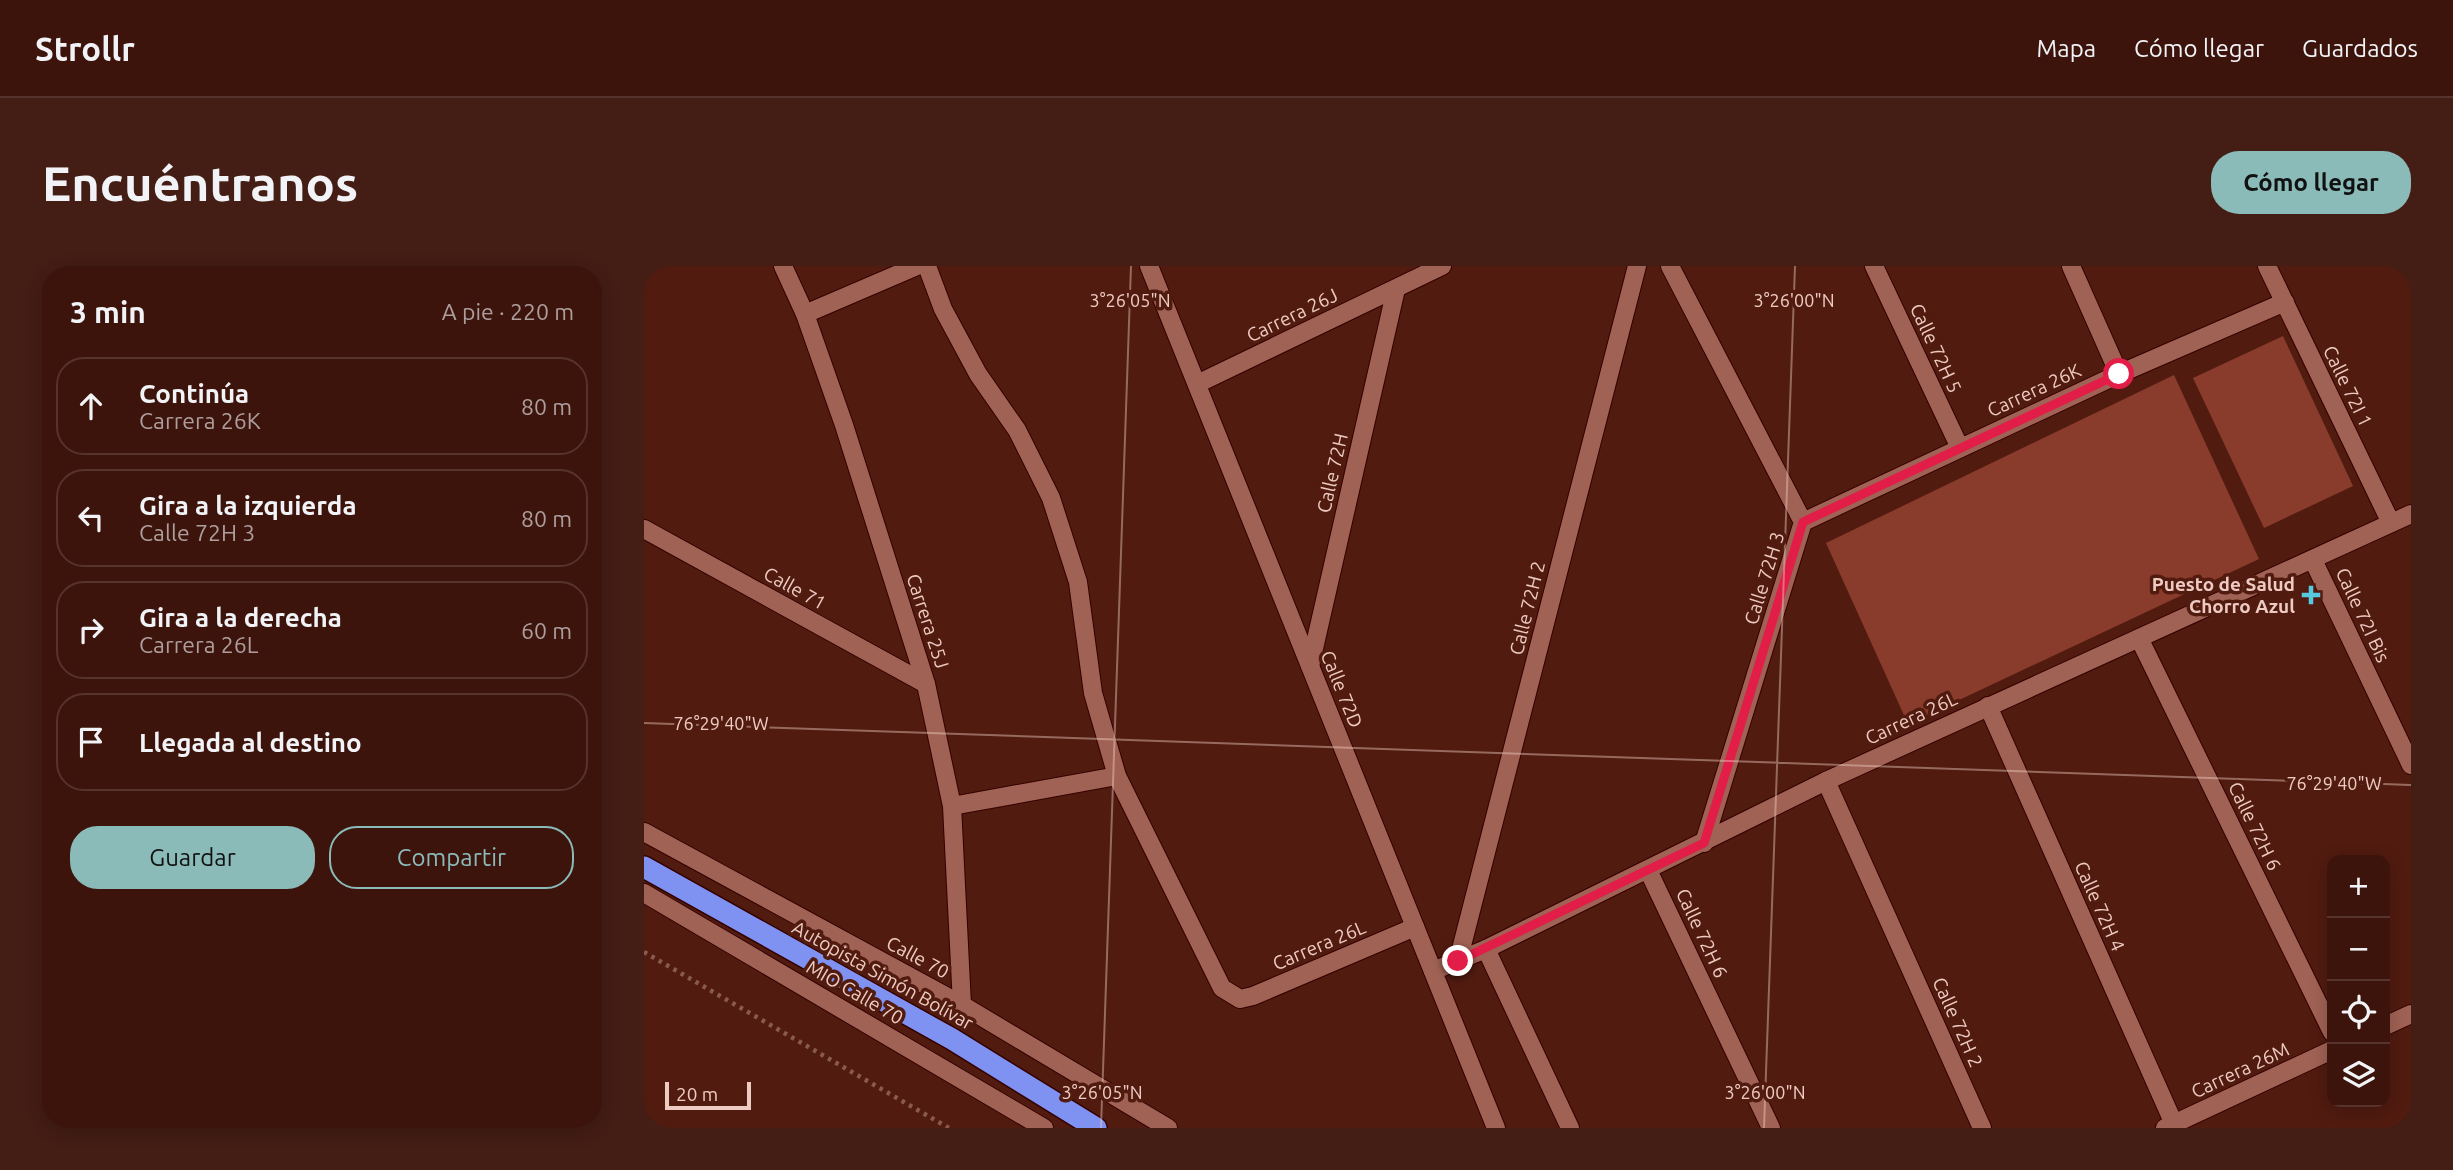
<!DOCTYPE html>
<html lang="es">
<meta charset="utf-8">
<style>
body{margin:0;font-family:Ubuntu,sans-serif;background:#441d15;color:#f1f3f6}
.controls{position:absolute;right:21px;bottom:21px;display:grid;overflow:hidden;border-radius:14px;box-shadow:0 4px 18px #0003}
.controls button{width:63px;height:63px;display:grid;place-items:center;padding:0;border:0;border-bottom:2px solid #56332d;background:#3d140c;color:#f1f3f6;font:35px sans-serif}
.scale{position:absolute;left:21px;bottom:18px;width:86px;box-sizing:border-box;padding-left:7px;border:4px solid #eecbc2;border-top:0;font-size:19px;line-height:24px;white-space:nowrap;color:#eecbc2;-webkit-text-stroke:5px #511b10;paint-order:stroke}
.stop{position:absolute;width:21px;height:21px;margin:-16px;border:5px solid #e11d48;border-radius:50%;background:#fff}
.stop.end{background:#e11d48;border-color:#fff;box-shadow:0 2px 7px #0008}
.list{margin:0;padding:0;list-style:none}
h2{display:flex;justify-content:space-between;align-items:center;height:91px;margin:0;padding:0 28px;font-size:30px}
h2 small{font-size:23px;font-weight:400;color:#ad9e9d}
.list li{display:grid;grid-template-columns:46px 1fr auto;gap:21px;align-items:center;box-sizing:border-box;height:98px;margin:0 14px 14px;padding:0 14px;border:2px solid #56332d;border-radius:28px}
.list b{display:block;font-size:26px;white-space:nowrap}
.list p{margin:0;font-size:23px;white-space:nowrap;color:#ad9e9d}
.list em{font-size:23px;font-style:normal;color:#ad9e9d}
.actions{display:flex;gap:14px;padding:21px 28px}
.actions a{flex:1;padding:16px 0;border:2px solid #8bbbb9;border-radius:28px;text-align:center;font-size:24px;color:#8bbbb9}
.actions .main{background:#8bbbb9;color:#111}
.icon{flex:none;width:38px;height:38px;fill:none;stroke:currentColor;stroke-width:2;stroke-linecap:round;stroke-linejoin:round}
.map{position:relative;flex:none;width:1767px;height:862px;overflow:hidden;border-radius:28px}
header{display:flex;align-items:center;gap:42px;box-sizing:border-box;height:98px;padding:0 35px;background:#3d140c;border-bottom:2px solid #56332d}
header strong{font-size:33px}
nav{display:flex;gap:38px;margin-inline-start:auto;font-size:24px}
.intro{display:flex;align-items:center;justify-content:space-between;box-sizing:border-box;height:168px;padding:0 42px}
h1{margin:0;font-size:49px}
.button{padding:18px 32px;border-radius:28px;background:#8bbbb9;color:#111;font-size:24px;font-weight:700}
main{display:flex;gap:42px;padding:0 42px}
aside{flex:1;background:#3d140c;border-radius:28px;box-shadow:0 4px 18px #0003}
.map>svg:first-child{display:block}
.green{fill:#893c2b}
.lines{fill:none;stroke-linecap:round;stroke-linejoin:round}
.minor-casing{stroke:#340100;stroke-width:20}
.highway-casing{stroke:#340100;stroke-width:24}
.path{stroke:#895a50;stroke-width:4.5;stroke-dasharray:3.5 5;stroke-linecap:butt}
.minor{stroke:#a06254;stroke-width:18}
.highway{stroke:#7f92f1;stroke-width:21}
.route{stroke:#e11d48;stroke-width:9}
.ticks{fill:none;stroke:#eecbc2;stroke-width:2;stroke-opacity:0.45}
.poi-dot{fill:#56c9e1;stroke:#511b10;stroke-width:2.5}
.labels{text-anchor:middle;stroke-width:7;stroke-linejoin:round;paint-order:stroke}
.street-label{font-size:19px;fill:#eecbc2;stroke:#511b10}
.poi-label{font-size:19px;font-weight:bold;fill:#eecbc2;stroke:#511b10;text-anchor:end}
.ticks-label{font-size:18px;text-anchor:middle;fill:#eecbc2;stroke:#511b10;stroke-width:7;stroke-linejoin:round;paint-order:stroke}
</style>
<header>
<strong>Strollr</strong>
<nav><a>Mapa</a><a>Cómo llegar</a><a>Guardados</a></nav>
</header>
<div class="intro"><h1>Encuéntranos</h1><a class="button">Cómo llegar</a></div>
<main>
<aside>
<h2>3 min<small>A pie · 220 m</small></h2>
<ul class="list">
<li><svg class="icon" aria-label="ahead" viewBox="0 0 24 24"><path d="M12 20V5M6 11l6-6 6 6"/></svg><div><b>Continúa</b><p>Carrera 26K</p></div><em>80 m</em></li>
<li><svg class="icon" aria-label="left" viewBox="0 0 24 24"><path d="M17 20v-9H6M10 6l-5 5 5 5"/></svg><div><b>Gira a la izquierda</b><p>Calle 72H 3</p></div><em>80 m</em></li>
<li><svg class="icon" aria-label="right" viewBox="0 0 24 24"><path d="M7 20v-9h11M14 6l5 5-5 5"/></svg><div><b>Gira a la derecha</b><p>Carrera 26L</p></div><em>60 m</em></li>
<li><svg class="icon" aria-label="arrive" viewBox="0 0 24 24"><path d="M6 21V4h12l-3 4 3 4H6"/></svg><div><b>Llegada al destino</b></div></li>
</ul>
<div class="actions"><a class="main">Guardar</a><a>Compartir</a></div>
</aside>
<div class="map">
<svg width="1767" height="862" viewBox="0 0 1767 862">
<rect width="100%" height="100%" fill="#511b10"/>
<g class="green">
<path d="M1639,70L1709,220L1620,262L1549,112Z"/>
<path d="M1530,109L1615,293L1264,458L1182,277Z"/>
</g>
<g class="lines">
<g class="minor-casing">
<g id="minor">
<path d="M139,0L161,48L200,159L282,418L308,540L318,739"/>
<path d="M283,0L299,43L334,108L373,164L407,232L434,316L449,427L473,510L578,722L596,733L609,730L771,661"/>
<path d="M505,0L852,862"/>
<path d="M1026,0L1159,256L1060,577"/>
<path d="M1230,0L1316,182"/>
<path d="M1427,0L1475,108"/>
<path d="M1623,0L1747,257"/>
<path d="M161,48L273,0"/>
<path d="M553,118L798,0"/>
<path d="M1159,256L1475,108L1641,36"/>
<path d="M0,263L282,418"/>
<path d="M1669,294L1767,499"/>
<path d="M1495,372L1688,766"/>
<path d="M666,400L752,23"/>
<path d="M1344,440L1530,858"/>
<path d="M1182,515L1338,862"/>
<path d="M308,540L473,510"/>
<path d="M0,566L318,739L524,862"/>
<path d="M1004,604L1127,862"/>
<path d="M0,627L400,862"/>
<path d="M842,683L926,862"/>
<path d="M814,695L993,0"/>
<path d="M789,705L842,683L1182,515L1767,248"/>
<path d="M1741,760L1767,748"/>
<path d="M1521,862L1688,784"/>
</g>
</g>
<g class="highway-casing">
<path id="highway" d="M0,601L308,773L452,862"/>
</g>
<path class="path" d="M0,686L305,862"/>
<use href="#minor" class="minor"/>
<use href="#highway" class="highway"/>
</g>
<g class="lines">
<path class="route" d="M814,695L1060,577L1159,256L1475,108"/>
</g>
<path class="ticks" d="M0,457L1767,519M457,862L487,0M1120,862L1151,0"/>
<path class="poi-dot" d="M1663.5 318.5h7v7h7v7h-7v7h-7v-7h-7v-7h7z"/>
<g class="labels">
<g class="street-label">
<text transform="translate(648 49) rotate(-26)" y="7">Carrera 26J</text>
<text transform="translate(1292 82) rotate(65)" y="7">Calle 72H 5</text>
<text transform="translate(1704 120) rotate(64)" y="7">Calle 72I 1</text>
<text transform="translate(1390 124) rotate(-25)" y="7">Carrera 26K</text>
<text transform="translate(688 207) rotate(-77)" y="7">Calle 72H</text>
<text transform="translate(1120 312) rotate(-73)" y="7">Calle 72H 3</text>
<text transform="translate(151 322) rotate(29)" y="7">Calle 71</text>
<text transform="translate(883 342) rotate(-76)" y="7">Calle 72H 2</text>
<text transform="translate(1719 349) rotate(65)" y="7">Calle 72I Bis</text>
<text transform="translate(284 355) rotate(72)" y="7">Carrera 25J</text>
<text transform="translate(698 423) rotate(68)" y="7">Calle 72D</text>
<text transform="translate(1267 452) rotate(-25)" y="7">Carrera 26L</text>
<text transform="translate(1611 560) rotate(64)" y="7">Calle 72H 6</text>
<text transform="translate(1456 640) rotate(66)" y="7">Calle 72H 4</text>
<text transform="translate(1058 667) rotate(65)" y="7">Calle 72H 6</text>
<text transform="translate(675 679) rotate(-23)" y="7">Carrera 26L</text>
<text transform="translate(274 691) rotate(28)" y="7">Calle 70</text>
<text transform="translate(239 709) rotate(29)" y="7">Autopista Simón Bolívar</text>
<text transform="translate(211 726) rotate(30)" y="7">MIO Calle 70</text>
<text transform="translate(1314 756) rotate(66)" y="7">Calle 72H 2</text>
<text transform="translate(1596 804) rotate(-25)" y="7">Carrera 26M</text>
</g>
<g class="poi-label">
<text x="1651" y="325">Puesto de Salud<tspan x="1651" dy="22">Chorro Azul</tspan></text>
</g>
</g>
<g class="ticks-label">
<text x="486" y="41">3°26'05"N</text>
<text x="1150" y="41">3°26'00"N</text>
<text x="77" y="464">76°29'40"W</text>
<text x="1690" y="524">76°29'40"W</text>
<text x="458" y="833">3°26'05"N</text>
<text x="1121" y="833">3°26'00"N</text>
</g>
</svg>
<div class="controls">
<button>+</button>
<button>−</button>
<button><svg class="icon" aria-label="locate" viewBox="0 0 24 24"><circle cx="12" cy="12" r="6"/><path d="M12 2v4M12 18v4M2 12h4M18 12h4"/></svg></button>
<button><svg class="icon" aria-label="layers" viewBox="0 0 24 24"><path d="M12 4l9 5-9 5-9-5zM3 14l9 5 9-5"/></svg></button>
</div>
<div class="scale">20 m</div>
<div class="stop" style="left:1475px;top:108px"></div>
<div class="stop end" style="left:814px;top:695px"></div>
</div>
</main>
